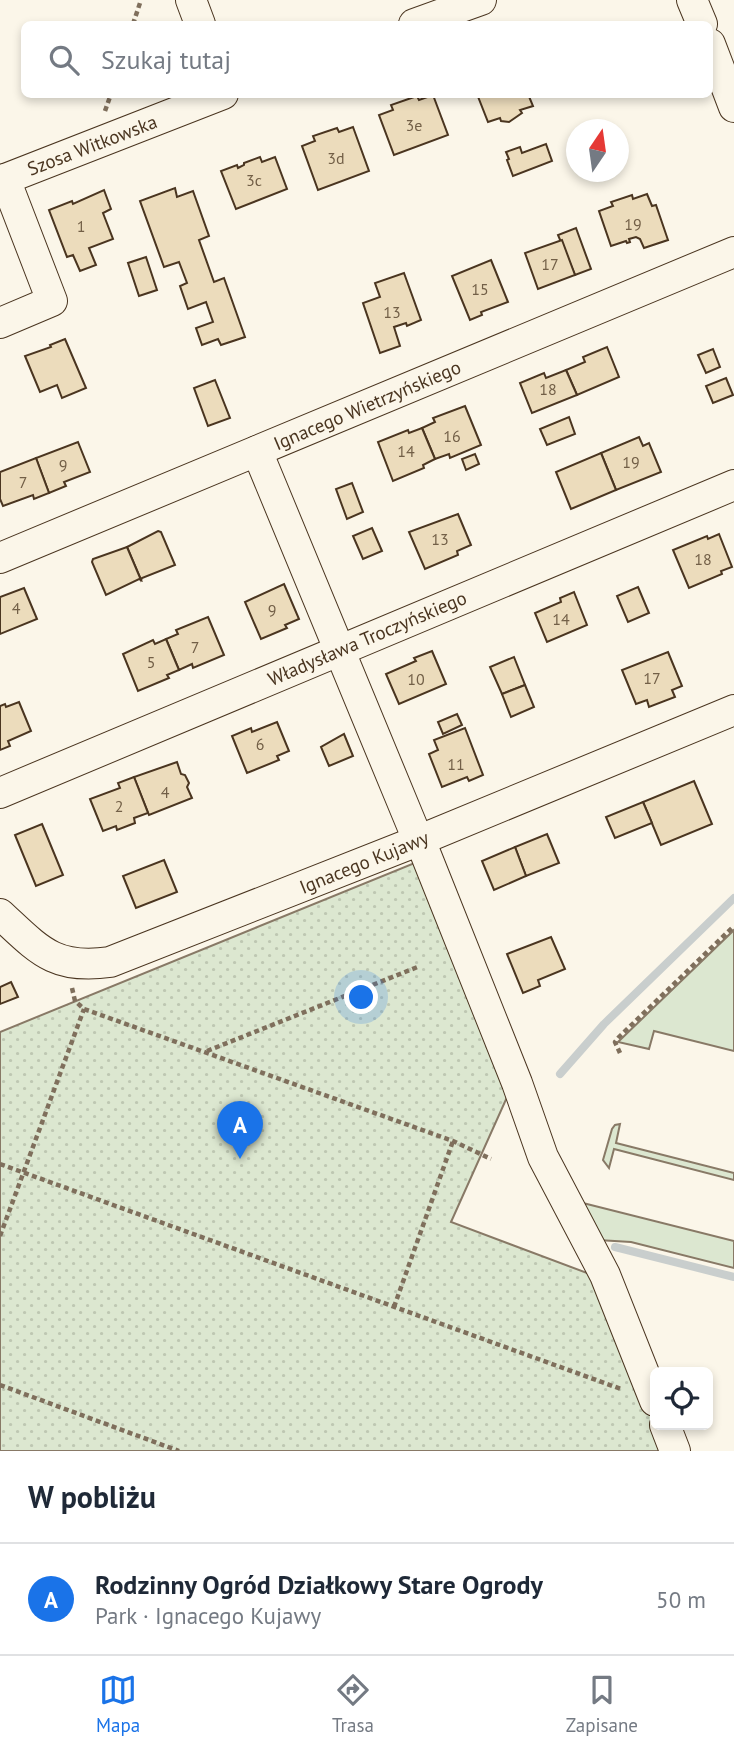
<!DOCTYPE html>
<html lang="pl">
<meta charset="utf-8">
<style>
body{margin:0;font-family:"PT Sans",sans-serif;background:#f6f6f7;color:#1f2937}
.controls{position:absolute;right:21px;bottom:21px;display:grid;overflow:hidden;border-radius:10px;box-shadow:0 4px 10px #0003}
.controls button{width:63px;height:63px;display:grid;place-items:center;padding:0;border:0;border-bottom:2px solid #e0e1e3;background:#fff;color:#1f2937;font:35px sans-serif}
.compass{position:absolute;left:566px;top:119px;width:63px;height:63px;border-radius:50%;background:#fff;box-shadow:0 4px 10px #0003;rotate:13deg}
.you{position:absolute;left:362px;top:998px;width:24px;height:24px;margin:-18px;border:5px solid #fff;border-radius:50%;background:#1a73e8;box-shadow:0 0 0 10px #1a73e833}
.badge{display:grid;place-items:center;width:46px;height:46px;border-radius:50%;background:#1a73e8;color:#fff;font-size:23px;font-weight:700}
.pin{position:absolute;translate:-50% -58px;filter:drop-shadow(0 2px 4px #0008)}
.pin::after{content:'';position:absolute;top:37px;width:24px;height:21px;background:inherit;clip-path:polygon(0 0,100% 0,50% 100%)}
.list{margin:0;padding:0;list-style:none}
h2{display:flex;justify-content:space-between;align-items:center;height:91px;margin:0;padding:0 28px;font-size:30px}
h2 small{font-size:23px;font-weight:400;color:#747a83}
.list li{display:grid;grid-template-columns:46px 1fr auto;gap:21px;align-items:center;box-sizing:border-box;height:112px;padding:0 28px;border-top:2px solid #e0e1e3}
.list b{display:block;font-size:26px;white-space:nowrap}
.list p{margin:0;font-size:23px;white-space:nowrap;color:#747a83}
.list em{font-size:23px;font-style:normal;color:#747a83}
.icon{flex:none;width:38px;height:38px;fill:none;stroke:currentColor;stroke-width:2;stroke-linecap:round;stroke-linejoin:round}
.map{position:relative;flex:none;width:734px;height:1451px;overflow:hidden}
.search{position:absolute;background:#fff;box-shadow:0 4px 10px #0003;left:21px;right:21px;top:21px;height:77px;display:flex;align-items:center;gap:18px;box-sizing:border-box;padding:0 24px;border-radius:10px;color:#747a83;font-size:26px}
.sheet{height:203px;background:#fff}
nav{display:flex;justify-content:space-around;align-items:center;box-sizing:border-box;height:98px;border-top:2px solid #e0e1e3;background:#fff;font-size:19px;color:#747a83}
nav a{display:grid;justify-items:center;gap:4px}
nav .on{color:#1a73e8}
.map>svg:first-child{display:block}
.grass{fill:#dce7d0;stroke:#887966;stroke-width:2}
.garden{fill:url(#garden-dots);stroke:#887966;stroke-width:2}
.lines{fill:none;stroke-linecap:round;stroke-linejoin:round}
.stream{stroke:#c9cecd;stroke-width:8}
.building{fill:#ecdcbc;stroke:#4a3520;stroke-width:2}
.minor-casing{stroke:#4a3520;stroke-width:32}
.path{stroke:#7f6f5c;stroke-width:4.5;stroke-dasharray:5 3.5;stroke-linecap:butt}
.minor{stroke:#fbf6e9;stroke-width:30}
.labels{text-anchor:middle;stroke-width:5;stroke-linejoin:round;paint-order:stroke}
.number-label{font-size:16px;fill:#725f47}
.street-label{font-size:19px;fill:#4a3520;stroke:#fbf6e9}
</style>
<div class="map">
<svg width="734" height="1451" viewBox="0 0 734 1451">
<defs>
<pattern id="garden-dots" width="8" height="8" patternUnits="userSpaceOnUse" patternTransform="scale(1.75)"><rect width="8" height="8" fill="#dce7d0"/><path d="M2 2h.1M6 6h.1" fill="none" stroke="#bec7b2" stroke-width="1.8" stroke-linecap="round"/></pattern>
</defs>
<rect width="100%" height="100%" fill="#fbf6e9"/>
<g class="grass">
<path d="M734,930V1051L654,1031L649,1049L618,1042Z"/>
<path d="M620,1124L616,1143L734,1173V1180L614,1149L609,1168L603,1160L612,1129L615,1125Z"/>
<path d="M571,1200L734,1241V1268L631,1242L598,1240Z"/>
</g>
<path class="garden" d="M417,862L508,1095L451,1222L603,1279L670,1451H0V1032Z"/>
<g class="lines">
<g class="stream">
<path d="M560,1074L604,1024L734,898"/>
<path d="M615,1247L734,1277"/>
</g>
</g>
<g class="building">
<path d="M477,94H528L533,106L520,110L522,113L509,122L501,121L500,118L488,122Z"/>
<path d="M433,95L448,135L394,155L379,115L393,110L391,105L417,96L419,100Z"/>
<path d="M353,127L369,171L318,190L302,146L315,141L313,136L337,128L339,132Z"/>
<path d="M546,144L552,161L513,176L507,160L509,159L506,152L520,147L522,153Z"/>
<path d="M260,157L262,162L275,157L287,189L236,209L221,171L237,165L238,168L244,165V163Z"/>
<path d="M175,188L177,197L193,191L209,236L199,240L214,282L224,278L245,337L221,345L218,339L202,345L196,328L213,322L206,302L188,309L180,286L187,283L179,262L164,267L140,201Z"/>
<path d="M104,190L111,209L103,213L113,239L89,248L96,265L80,271L73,255L67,257L49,210L72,201L73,204Z"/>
<path d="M647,194L652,206L656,205L668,240L644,248L640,239L636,237L629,239L630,242L627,243L626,241L611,246L599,211L613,206L611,202L632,195L633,199Z"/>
<path d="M576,228L591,269L575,275L558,235Z"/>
<path d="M562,240L575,275L538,289L525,253Z"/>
<path d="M146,257L157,290L139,296L128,263Z"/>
<path d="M491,260L508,302L481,312L482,315L470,320L452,276Z"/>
<path d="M404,273L421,320L407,326L406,323L394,327L400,346L380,353L363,303L380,297L375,283Z"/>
<path d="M65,339L86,388L62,398L57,385L40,392L25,356L51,347L50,345Z"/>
<path d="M607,347L619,377L577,395L566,370L585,362L583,357Z"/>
<path d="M713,349L720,367L706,373L698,355Z"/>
<path d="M566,370L577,395L532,413L520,383L544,373L546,378Z"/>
<path d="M726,378L733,395L713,403L706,386Z"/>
<path d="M215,380L230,418L208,426L194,388Z"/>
<path d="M465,406L481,445L450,458L449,454L435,459L422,428L435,422L433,418Z"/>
<path d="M569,417L575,434L547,445L540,429Z"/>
<path d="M422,428L435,459L423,465L424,468L393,481L378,442L408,430L409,433Z"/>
<path d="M639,437L643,446L649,443L661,472L616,490L601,453Z"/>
<path d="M78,442L90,472L64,482L66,486L49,493L36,458Z"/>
<path d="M601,453L616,490L571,509L556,472Z"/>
<path d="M475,454L479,464L466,470L462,459Z"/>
<path d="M36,458L49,493L34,499L33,495L3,506L0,499V472Z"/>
<path d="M352,483L363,512L347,519L336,489Z"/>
<path d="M458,514L471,545L457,551L458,555L425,569L409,532Z"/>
<path d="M372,528L382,551L363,559L353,536Z"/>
<path d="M158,531L161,532L175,565L142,578L141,580L127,547Z"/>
<path d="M719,534L732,567L721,571L722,574L689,588L673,550L707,536L708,539Z"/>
<path d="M127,547L141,580L139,579L106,595L92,562L93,559Z"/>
<path d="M284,584L299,619L285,625L287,628L261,639L245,602Z"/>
<path d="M638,587L649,613L628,622L617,596Z"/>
<path d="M24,588L37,619L0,634V597Z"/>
<path d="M574,592L587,625L547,642L535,613L561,602L560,598Z"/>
<path d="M208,617L224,655L193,668L192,664L179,670L166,639L178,634L176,630Z"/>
<path d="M166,639L179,670L167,675L169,678L138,691L123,654L153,640L155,644Z"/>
<path d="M432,651L446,684L399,704L386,674L416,661L414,658Z"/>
<path d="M668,652L682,686L672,690L675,697L649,707L647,700L636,704L622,670Z"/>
<path d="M514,657L525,685L502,694L490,667Z"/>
<path d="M525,685L534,707L511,717L502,694Z"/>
<path d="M19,702L31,731L8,741L10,746L0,750V706L5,704L6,707Z"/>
<path d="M457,714L462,725L443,734L438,722Z"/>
<path d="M277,722L289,751L277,756L279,760L247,773L232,736L251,728L252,732Z"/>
<path d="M465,728L483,775L469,781L467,777L442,787L429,754L438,750L434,740Z"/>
<path d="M344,734L353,756L329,766L321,747Z"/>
<path d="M177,762L181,774L185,775L189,783L187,787L192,798L149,815L134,777Z"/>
<path d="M134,777L148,813L134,818L135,823L117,830L116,826L103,831L90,799L120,788L118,783Z"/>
<path d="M694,781L712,824L661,845L643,802Z"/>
<path d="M643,802L652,823L615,838L606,817Z"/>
<path d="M42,824L63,875L36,886L15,835Z"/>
<path d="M547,834L559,863L526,876L515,847Z"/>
<path d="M515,847L526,876L494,890L482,861Z"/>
<path d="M164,860L177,892L136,908L123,876Z"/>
<path d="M551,937L565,969L538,980L540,986L523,993L507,954Z"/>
<path d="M11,982L18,997L0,1004V987Z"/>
</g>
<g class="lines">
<g class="minor-casing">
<g id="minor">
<path d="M191,0L200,24"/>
<path d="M692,0L702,24"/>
<path d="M414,24L481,0"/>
<path d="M710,44L734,107"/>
<path d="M0,181L223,94"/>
<path d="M0,323L52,301L5,179"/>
<path d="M257,451L413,828L420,840L517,1083L543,1157L605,1275L655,1401"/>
<path d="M0,558L734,252"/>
<path d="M0,793L734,485"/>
<path d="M0,914C39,950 54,970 110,962L420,840L734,710"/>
<path d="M665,1425L675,1451"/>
</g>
</g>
<g class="path">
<path d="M133,24L141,0"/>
<path d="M105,111L111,94"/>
<path d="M72,988L75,1001L84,1009L453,1141L491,1159"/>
<path d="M207,1051L420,966"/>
<path d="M620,1053L615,1042L619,1037L734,926"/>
<path d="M0,1164L621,1389"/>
<path d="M0,1236L84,1009"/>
<path d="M394,1307L453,1141"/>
<path d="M0,1385L179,1451"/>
</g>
<use href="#minor" class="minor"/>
</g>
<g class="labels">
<g class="number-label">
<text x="414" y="131">3e</text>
<text x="336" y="164">3d</text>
<text x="254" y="186">3c</text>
<text x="633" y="230">19</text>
<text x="81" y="232">1</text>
<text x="550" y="270">17</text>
<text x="480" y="295">15</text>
<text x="392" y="318">13</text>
<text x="548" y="395">18</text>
<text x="452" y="442">16</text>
<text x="406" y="457">14</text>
<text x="631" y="468">19</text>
<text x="63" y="471">9</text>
<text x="23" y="488">7</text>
<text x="440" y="545">13</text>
<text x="703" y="565">18</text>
<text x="16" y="614">4</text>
<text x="272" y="616">9</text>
<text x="561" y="625">14</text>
<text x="195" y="653">7</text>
<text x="151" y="668">5</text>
<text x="652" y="684">17</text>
<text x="416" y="685">10</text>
<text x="260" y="750">6</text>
<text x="456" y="770">11</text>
<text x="165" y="798">4</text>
<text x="119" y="812">2</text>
</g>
<g class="street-label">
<text transform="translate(92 145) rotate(-21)" y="7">Szosa Witkowska</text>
<text transform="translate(367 405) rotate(-23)" y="7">Ignacego Wietrzyńskiego</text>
<text transform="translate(367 638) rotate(-23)" y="7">Władysława Troczyńskiego</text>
<text transform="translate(364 862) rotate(-22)" y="7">Ignacego Kujawy</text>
</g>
</g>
</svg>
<div class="controls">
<button><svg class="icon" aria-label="locate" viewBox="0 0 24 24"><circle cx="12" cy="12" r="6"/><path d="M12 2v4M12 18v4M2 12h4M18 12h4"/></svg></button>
</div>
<svg class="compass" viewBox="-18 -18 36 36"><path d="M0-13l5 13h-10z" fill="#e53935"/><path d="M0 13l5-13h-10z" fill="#747a83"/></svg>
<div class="you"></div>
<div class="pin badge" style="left:240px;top:1159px">A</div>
<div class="search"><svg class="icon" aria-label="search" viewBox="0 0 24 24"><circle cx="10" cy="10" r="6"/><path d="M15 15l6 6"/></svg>Szukaj tutaj</div>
</div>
<section class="sheet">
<h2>W pobliżu<small></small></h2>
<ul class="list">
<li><span class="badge">A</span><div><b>Rodzinny Ogród Działkowy Stare Ogrody</b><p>Park · Ignacego Kujawy</p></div><em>50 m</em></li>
</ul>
</section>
<nav>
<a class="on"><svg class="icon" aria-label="map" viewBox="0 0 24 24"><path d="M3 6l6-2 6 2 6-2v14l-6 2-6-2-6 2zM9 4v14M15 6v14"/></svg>Mapa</a>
<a><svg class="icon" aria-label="directions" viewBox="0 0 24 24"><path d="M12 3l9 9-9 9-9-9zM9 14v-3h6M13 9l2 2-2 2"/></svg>Trasa</a>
<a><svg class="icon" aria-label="saved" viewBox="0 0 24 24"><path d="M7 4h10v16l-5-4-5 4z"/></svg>Zapisane</a>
</nav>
